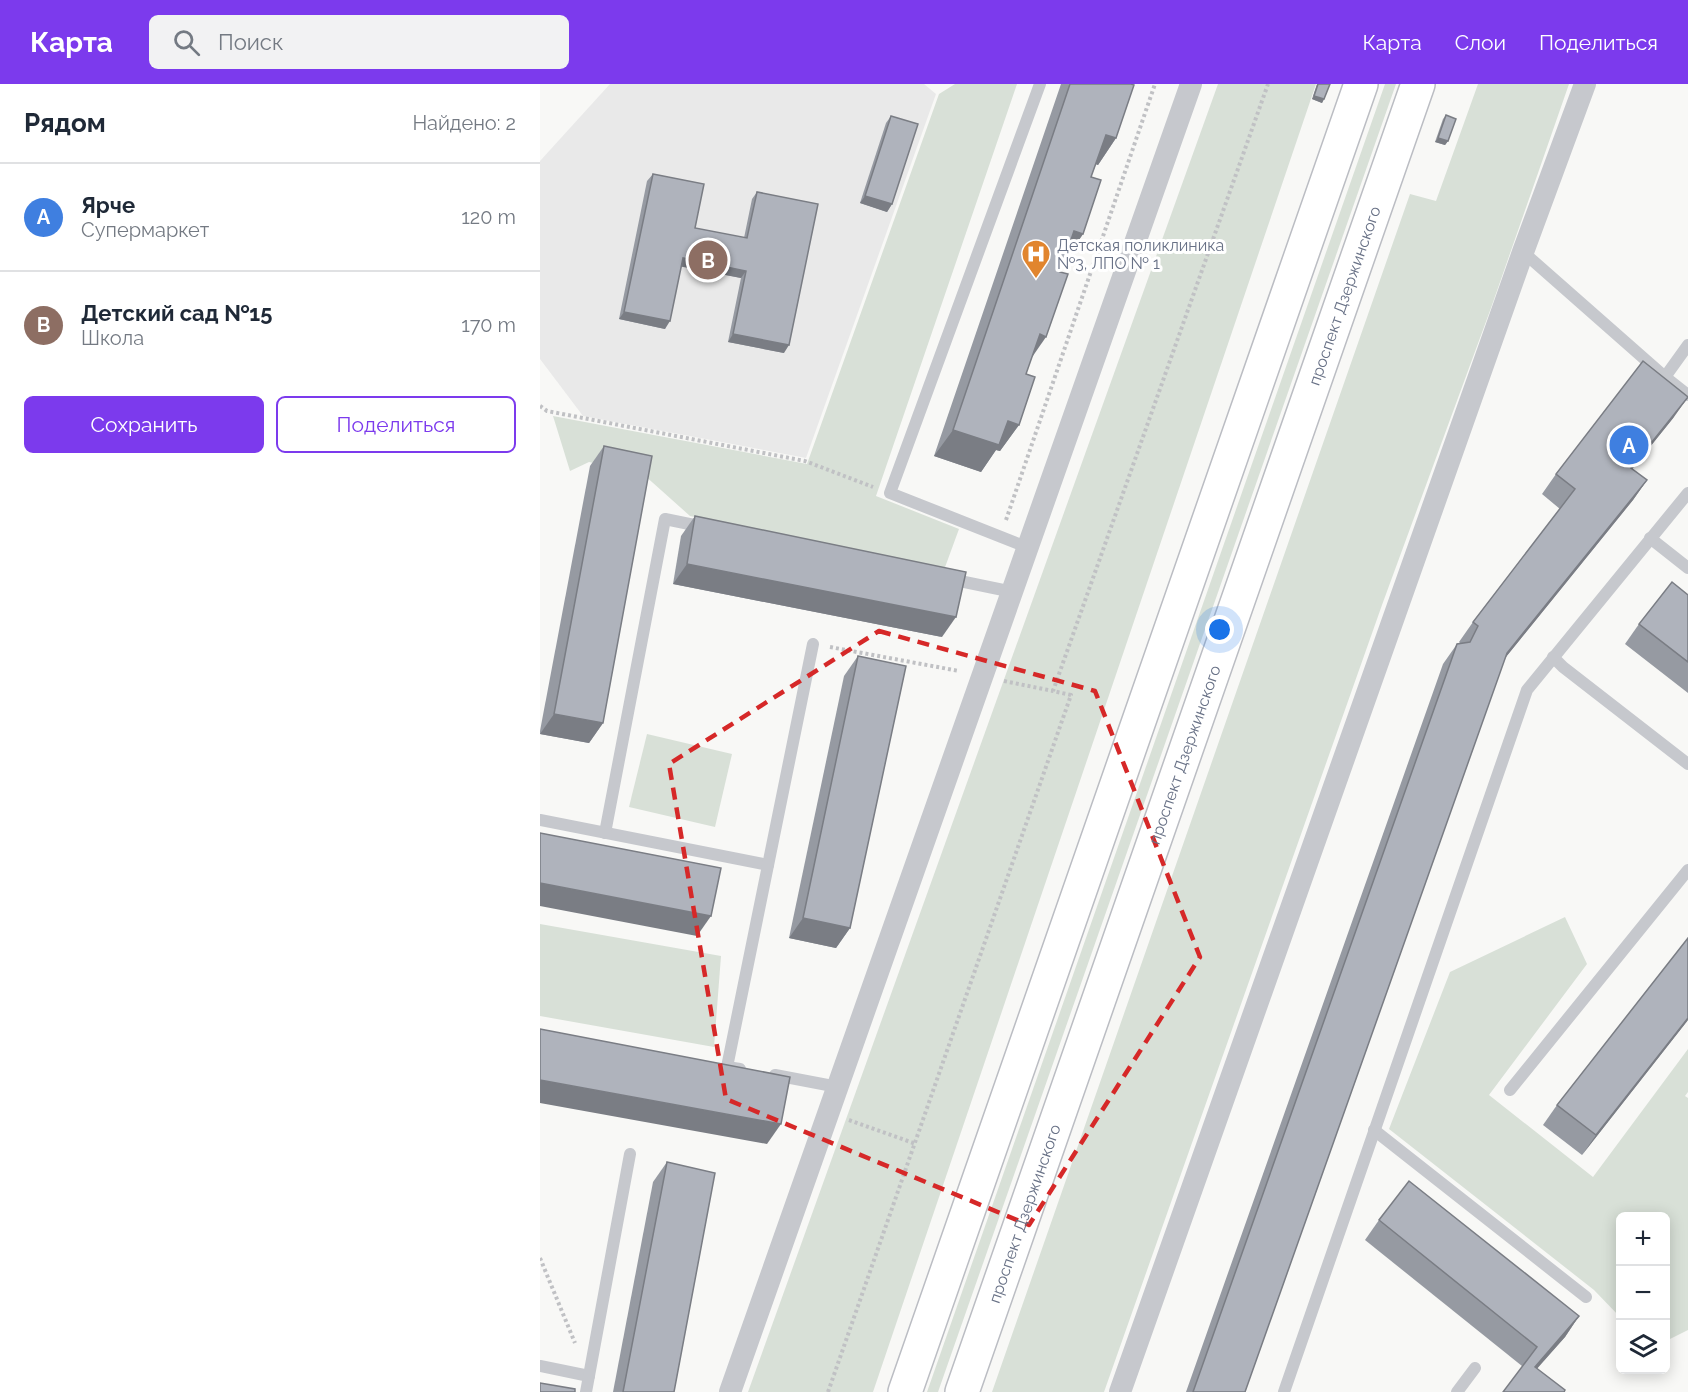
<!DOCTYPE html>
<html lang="ru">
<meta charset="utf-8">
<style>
body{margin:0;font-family:Raleway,sans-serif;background:#f2f2f3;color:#1f2937}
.controls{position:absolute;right:18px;bottom:18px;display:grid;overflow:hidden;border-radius:9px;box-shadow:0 3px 15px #0003}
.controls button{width:54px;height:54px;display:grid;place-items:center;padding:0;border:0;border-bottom:2px solid #e0e1e3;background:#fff;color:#1f2937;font:30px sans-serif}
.you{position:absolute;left:680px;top:546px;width:21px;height:21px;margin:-15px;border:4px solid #fff;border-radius:50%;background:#1a73e8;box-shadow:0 0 0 9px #1a73e833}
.badge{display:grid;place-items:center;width:39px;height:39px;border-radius:50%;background:#7c3aed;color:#fff;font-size:20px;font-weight:700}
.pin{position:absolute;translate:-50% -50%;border:3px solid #fff;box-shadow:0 2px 6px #0006}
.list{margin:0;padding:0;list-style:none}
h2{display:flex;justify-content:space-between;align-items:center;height:78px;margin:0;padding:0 24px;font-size:26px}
h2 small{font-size:20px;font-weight:400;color:#747a83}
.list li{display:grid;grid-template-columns:39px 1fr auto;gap:18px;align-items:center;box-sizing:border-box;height:108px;padding:0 24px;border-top:2px solid #e0e1e3}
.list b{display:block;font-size:22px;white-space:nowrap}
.list p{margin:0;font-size:20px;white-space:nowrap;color:#747a83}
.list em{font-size:20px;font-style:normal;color:#747a83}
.actions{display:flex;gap:12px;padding:18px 24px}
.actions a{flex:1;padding:14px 0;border:2px solid #7c3aed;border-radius:9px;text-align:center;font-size:21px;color:#7c3aed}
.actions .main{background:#7c3aed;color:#fff}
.icon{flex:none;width:33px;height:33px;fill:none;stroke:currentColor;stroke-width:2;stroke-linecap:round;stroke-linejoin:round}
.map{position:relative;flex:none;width:1148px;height:1308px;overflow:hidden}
header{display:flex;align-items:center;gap:36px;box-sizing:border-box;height:84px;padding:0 30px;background:#7c3aed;color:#fff}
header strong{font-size:28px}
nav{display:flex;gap:33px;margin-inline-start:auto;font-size:21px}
.search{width:420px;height:54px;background:#f2f2f3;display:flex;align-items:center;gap:15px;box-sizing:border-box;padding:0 21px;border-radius:9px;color:#747a83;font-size:22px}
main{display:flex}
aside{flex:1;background:#fff}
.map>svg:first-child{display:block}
.built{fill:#e9e9e9}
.green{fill:#d8e0d7}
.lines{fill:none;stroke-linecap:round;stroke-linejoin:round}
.secondary-casing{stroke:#bbbdc3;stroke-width:36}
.path{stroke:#c0c1c4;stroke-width:4;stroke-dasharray:3 3;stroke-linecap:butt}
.service{stroke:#c6c8cd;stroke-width:12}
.minor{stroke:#c6c8cd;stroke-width:22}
.secondary{stroke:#fff;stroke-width:33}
.wall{fill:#969aa2}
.shaded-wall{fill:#7a7d84}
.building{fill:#afb3bc;stroke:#7a7d84;stroke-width:1.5}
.marked{fill:none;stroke:#d62828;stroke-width:4.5;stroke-dasharray:12 8;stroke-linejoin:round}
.labels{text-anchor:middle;stroke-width:6;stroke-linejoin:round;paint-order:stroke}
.poi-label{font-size:16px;fill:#687186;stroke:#fff;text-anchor:start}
.street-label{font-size:16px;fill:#687186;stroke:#fff}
</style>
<header>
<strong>Карта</strong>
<div class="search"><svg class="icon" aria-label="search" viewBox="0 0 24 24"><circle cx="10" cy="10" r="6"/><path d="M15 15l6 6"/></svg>Поиск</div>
<nav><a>Карта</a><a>Слои</a><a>Поделиться</a></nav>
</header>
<main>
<aside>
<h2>Рядом<small>Найдено: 2</small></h2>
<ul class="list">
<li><span class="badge" style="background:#3f7fe0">A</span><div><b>Ярче</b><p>Супермаркет</p></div><em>120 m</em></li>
<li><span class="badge" style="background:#8d6e63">B</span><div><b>Детский сад №15</b><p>Школа</p></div><em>170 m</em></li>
</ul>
<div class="actions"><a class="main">Сохранить</a><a>Поделиться</a></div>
</aside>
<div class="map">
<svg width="1148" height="1308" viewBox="0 0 1148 1308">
<rect width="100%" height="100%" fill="#f8f8f6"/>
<path class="built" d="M70,0H384L396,10L266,374L43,332L0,275V77Z"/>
<g class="green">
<path d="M415,0H477L336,412L419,445L404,486L150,432L103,390L49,378L30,387L13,332L267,380L399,10Z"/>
<path d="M678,0H776L333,1308H208Z"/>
<path d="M845,0H856L398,1308H387Z"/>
<path d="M938,0H1029L951,224L842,521L564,1308H452L870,110L896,117Z"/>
<path d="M107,650L192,670L175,743L89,723Z"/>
<path d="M1025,833L1047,880L949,1011L1053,1093L1148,965V1008L1145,1012L1148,1014V1246L1126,1257V1132H1080V1233L1054,1206L849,1045L910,888Z"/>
<path d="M0,840L181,872L174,963L0,932Z"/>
</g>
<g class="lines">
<g class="secondary-casing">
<g id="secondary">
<path d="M365,1308L821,0"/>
<path id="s1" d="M422,1308L878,0"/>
</g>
</g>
<g class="path">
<path d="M0,322L7,327L265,377L333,403"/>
<path d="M466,436L615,0"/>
<path d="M290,563L419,587"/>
<path d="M464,597L513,607"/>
<path d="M309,1036L376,1060"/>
<path d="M0,1174L35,1259"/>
<path d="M288,1308L531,611L513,607L728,0"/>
</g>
<g class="service">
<path d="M983,168L1125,293L1148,261"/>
<path d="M1125,293L1148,311"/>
<path d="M1110,454L1148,484"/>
<path d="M489,464L350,409L500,0"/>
<path d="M410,495L473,508"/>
<path d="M1013,573L1023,583L1148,680"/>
<path d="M0,736L228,781"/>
<path d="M65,749L125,435L164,443"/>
<path d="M200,985L187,983L273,560"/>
<path d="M235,991L298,1003"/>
<path d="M970,1006L1148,786"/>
<path d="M834,1046L1046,1213"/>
<path d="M0,1282L49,1292"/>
<path d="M46,1308L90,1070"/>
<path d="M744,1308L987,606L1148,409"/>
<path d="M917,1308L935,1284"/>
</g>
<g class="minor">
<path d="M190,1308L651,0"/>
<path d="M580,1308L983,168L1045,0"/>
</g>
<use href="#secondary" class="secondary"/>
</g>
<g class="wall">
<path d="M521,0H591L576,54L558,81L556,80L551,93L543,150L524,176L486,290L479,341L460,367L456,366L441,388L394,372Z"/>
<path d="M777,0H790L784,15L782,19L772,15Z"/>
<path d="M906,31L908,57L905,61L895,58L903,35Z"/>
<path d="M351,32L352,120L347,128L320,119L346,39Z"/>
<path d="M113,90L155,144L204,154L212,115L217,108L244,269L188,258L201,194L141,182L125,245L79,235L107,97Z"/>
<path d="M1134,333L1092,385L1107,396L1093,416L965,574L705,1308H646L903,580L917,560L920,559L919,558L933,538L1020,425L1002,410L1016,390Z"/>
<path d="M64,362L63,639L49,659L0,650V647L50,382Z"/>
<path d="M155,432L402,553L133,500L141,452Z"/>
<path d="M1148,511V609L1085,560L1099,540Z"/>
<path d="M318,572L310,844L296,864L249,854L304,592Z"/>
<path d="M1148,936L1042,1071L1003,1041L1017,1021Z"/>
<path d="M127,1078L134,1308H73L113,1098Z"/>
<path d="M839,1136L1039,1232L1025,1253L997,1284L982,1282L825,1156Z"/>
</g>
<g class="shaded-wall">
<path d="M774,12L784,15L782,19L772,15Z"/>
<path d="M566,51L576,54L558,81L547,77Z"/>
<path d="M898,54L908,57L905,61L895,58Z"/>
<path d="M325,112L352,120L347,128L320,119Z"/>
<path d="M534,147L543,150L525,177L515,174Z"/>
<path d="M143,174L206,187L201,194L138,182Z"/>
<path d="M84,228L130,237L125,245L79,235Z"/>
<path d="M193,250L249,261L244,269L188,258Z"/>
<path d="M500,250L506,253L488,279Z"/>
<path d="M1148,313L1134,333L1077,404L1091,384Z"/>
<path d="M468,337L479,341L460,367L456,366L441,388L394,372L413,346Z"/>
<path d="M1107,396L1093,416L953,589L967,569Z"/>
<path d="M147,480L416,533L402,553L133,500Z"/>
<path d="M14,630L63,639L49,659L0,650Z"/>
<path d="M0,799L171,832L157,852L0,822Z"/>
<path d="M263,834L310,844L296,864L249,854Z"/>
<path d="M1148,934V936L1042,1071L1056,1051Z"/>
<path d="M0,996L241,1040L227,1060L0,1019Z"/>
<path d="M1039,1232L1025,1253L981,1303L995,1283Z"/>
</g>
<g class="building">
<path d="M530,0H591L594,1L576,54L566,51L551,93L561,96L543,150L534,147L520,188L528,190L506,253L500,250L486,290L495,293L479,341L468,337L459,361L413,346Z"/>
<path d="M778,0H790L784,15L774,12Z"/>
<path d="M906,31L916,35L908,57L898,54Z"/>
<path d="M351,32L378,40L352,120L325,112Z"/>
<path d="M113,90L164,100L155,144L207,154L217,108L278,120L249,261L193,250L206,187L143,174L130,237L84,228Z"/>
<path d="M1103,277L1148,313L1091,384L1107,396L967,569L705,1308H653L917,560L930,558L938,542L933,538L1035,405L1016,390Z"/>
<path d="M64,362L112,372L63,639L14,630Z"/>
<path d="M155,432L426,488L416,533L147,480Z"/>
<path d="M1132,498L1148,511V578L1099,540Z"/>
<path d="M318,572L366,582L310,844L263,834Z"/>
<path d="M0,749L181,784L171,832L0,799Z"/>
<path d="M1148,854V934L1056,1051L1017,1021Z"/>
<path d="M0,945L250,993L241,1040L0,996Z"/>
<path d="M127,1078L175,1089L134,1308H83Z"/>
<path d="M869,1097L1039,1232L995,1283L1025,1306L1024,1308H963L997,1263L839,1136Z"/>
<path d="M0,1299L35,1305V1308H0Z"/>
</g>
<path class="marked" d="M339,547L555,607L660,873L489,1141L186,1015L129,680Z"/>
<defs>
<g id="hospital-pin" transform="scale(1.5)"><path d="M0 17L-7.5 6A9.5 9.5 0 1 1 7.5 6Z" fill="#e1852e" stroke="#fff"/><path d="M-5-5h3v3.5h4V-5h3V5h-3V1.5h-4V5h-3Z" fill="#fff"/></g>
</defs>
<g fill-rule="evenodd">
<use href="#hospital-pin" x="496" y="170"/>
</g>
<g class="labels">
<g class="poi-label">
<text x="517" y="167">Детская поликлиника<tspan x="517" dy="18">№3, ЛПО № 1</tspan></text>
</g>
<g class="street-label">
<text dy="6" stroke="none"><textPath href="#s1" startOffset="1161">проспект Дзержинского</textPath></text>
<text dy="6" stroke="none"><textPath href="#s1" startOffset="675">проспект Дзержинского</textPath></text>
<text dy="6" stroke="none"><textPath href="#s1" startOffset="189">проспект Дзержинского</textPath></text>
</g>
</g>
</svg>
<div class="controls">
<button>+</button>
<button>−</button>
<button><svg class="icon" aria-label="layers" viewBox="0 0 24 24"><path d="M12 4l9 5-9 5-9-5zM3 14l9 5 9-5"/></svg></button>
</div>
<div class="you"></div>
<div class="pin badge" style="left:1089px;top:361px;background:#3f7fe0">A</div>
<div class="pin badge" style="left:168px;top:176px;background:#8d6e63">B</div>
</div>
</main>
